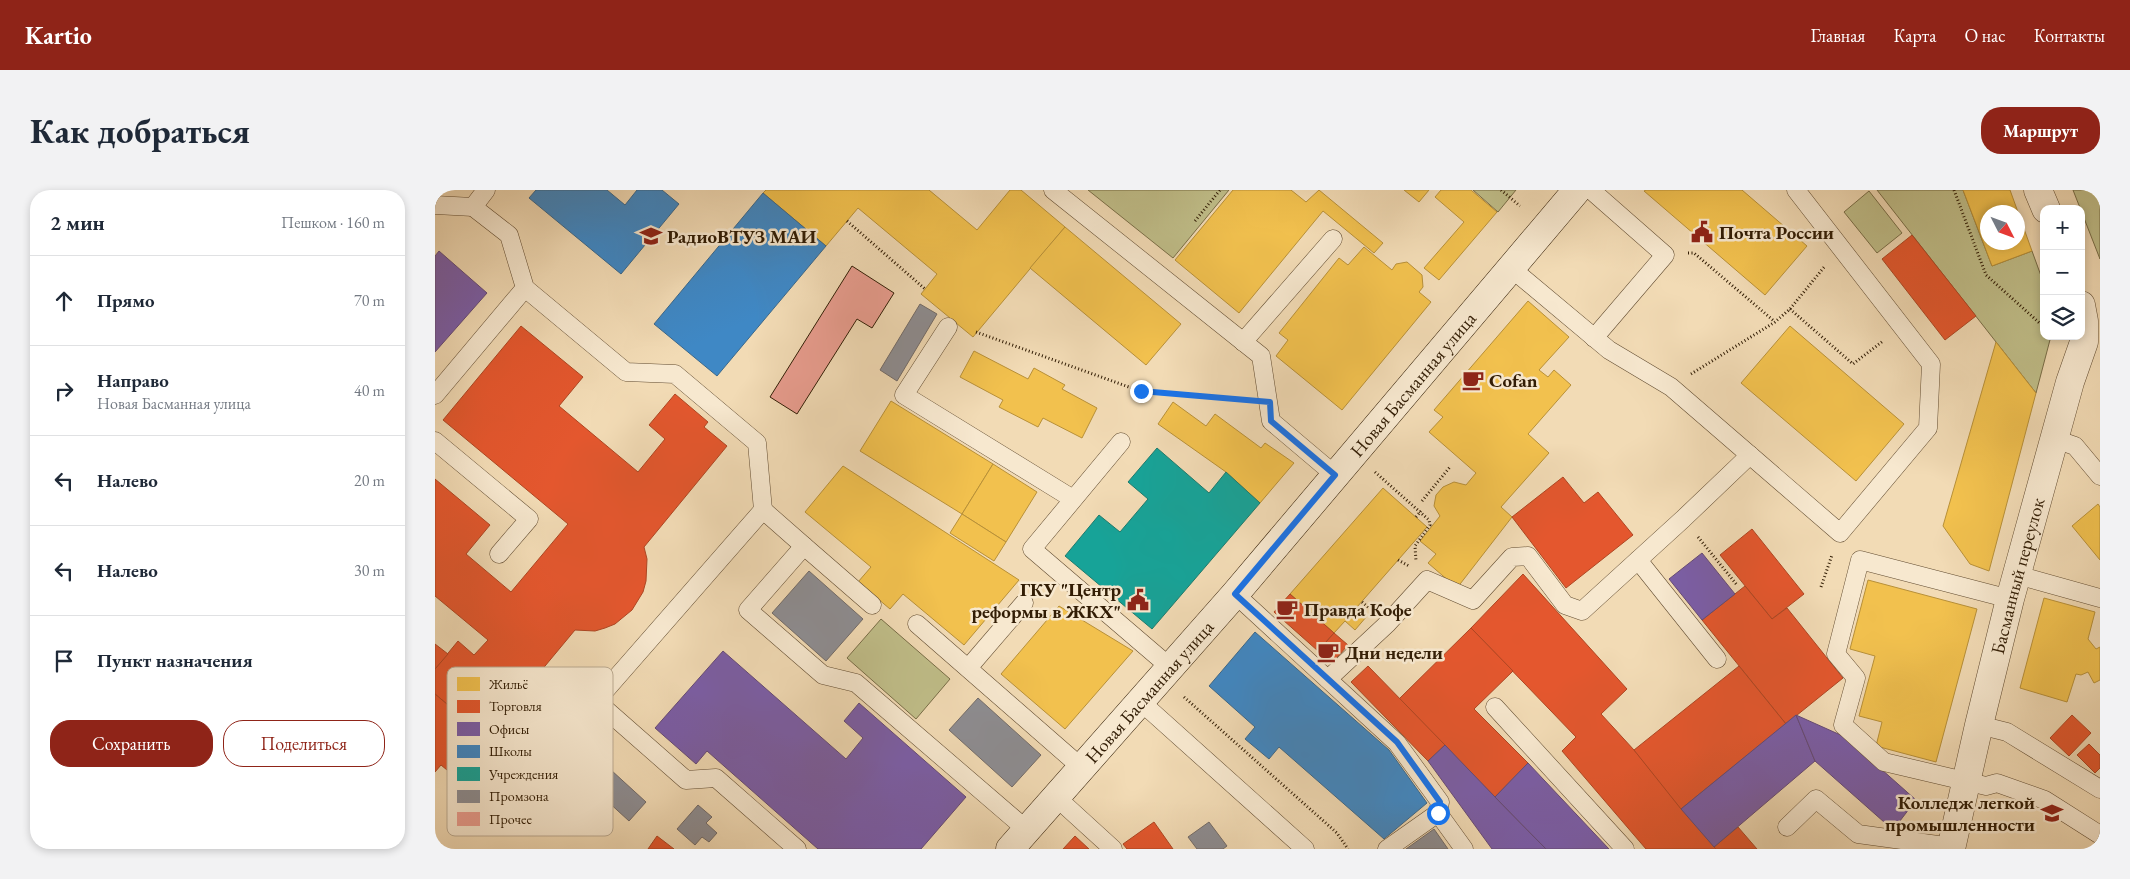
<!DOCTYPE html>
<html lang="ru">
<meta charset="utf-8">
<style>
body{margin:0;font-family:"EB Garamond",serif;background:#f2f2f3;color:#1f2937}
.controls{position:absolute;right:15px;top:15px;display:grid;overflow:hidden;border-radius:10px;box-shadow:0 2px 8px #0003}
.controls button{width:45px;height:45px;display:grid;place-items:center;padding:0;border:0;border-bottom:1px solid #e0e1e3;background:#fff;color:#1f2937;font:25px sans-serif}
.compass{position:absolute;left:1545px;top:15px;width:45px;height:45px;border-radius:50%;background:#fff;box-shadow:0 2px 8px #0003;rotate:132deg}
.stop{position:absolute;width:15px;height:15px;margin:-11px;border:4px solid #1a73e8;border-radius:50%;background:#fff}
.stop.end{background:#1a73e8;border-color:#fff;box-shadow:0 1px 5px #0008}
.list{margin:0;padding:0;list-style:none}
h2{display:flex;justify-content:space-between;align-items:center;height:65px;margin:0;padding:0 20px;font-size:21px}
h2 small{font-size:16px;font-weight:400;color:#747a83}
.list li{display:grid;grid-template-columns:32px 1fr auto;gap:15px;align-items:center;box-sizing:border-box;height:90px;padding:0 20px;border-top:1px solid #e0e1e3}
.list b{display:block;font-size:19px;white-space:nowrap}
.list p{margin:0;font-size:16px;white-space:nowrap;color:#747a83}
.list em{font-size:16px;font-style:normal;color:#747a83}
.actions{display:flex;gap:10px;padding:15px 20px}
.actions a{flex:1;padding:11px 0;border:1px solid #8f2418;border-radius:20px;text-align:center;font-size:18px;color:#8f2418}
.actions .main{background:#8f2418;color:#fff}
.icon{flex:none;width:28px;height:28px;fill:none;stroke:currentColor;stroke-width:2;stroke-linecap:round;stroke-linejoin:round}
.map{position:relative;flex:none;width:1665px;height:659px;overflow:hidden;border-radius:20px}
header{display:flex;align-items:center;gap:30px;box-sizing:border-box;height:70px;padding:0 25px;background:#8f2418;color:#fff}
header strong{font-size:24px}
nav{display:flex;gap:28px;margin-inline-start:auto;font-size:18px}
.intro{display:flex;align-items:center;justify-content:space-between;box-sizing:border-box;height:120px;padding:0 30px}
h1{margin:0;font-size:35px}
.button{padding:12px 22px;border-radius:20px;background:#8f2418;color:#fff;font-size:18px;font-weight:700}
main{display:flex;gap:30px;padding:0 30px}
aside{flex:1;background:#fff;border-radius:20px;box-shadow:0 2px 8px #0003}
.map>svg:first-child{display:block}
.green{fill:#c0be89;stroke:#796e47}
.homes{fill:#f2c14e;stroke:#b89038;fill-rule:evenodd}
.shops{fill:#e4572e;stroke:#af4622}
.offices{fill:#7b5ea7;stroke:#654a76}
.schools{fill:#3f88c5;stroke:#3b688b}
.public{fill:#17a398;stroke:#1f7b6c}
.industry{fill:#8d8d92;stroke:#726b68}
.building{fill:#e99d8f;stroke:#321d05}
.lines{fill:none;stroke-linecap:round;stroke-linejoin:round}
.lane-casing{stroke:#624c31;stroke-width:19}
.street-casing{stroke:#624c31;stroke-width:29}
.secondary-casing{stroke:#321d05;stroke-width:29}
.path{stroke:#321d05;stroke-width:3;stroke-dasharray:1 2.5;stroke-linecap:butt}
.lane{stroke:#f7e8cf;stroke-width:18}
.street{stroke:#f7e8cf;stroke-width:28}
.secondary{stroke:#f7e8cf;stroke-width:28}
.route{stroke:#1a73e8;stroke-width:6}
.labels{text-anchor:middle;stroke-width:5;stroke-linejoin:round;paint-order:stroke}
.poi-label{font-size:19px;font-weight:bold;fill:#321d05;stroke:#f7e8cf;text-anchor:start}
.street-label{font-size:19px;fill:#321d05;stroke:#f7e8cf}
.key{fill:#f7e8cf;stroke:#bcab92;stroke-width:1}
.key-label{font-size:14px;fill:#321d05}
</style>
<header>
<strong>Kartio</strong>
<nav><a>Главная</a><a>Карта</a><a>О нас</a><a>Контакты</a></nav>
</header>
<div class="intro"><h1>Как добраться</h1><a class="button">Маршрут</a></div>
<main>
<aside>
<h2>2 мин<small>Пешком · 160 m</small></h2>
<ul class="list">
<li><svg class="icon" aria-label="ahead" viewBox="0 0 24 24"><path d="M12 20V5M6 11l6-6 6 6"/></svg><div><b>Прямо</b></div><em>70 m</em></li>
<li><svg class="icon" aria-label="right" viewBox="0 0 24 24"><path d="M7 20v-9h11M14 6l5 5-5 5"/></svg><div><b>Направо</b><p>Новая Басманная улица</p></div><em>40 m</em></li>
<li><svg class="icon" aria-label="left" viewBox="0 0 24 24"><path d="M17 20v-9H6M10 6l-5 5 5 5"/></svg><div><b>Налево</b></div><em>20 m</em></li>
<li><svg class="icon" aria-label="left" viewBox="0 0 24 24"><path d="M17 20v-9H6M10 6l-5 5 5 5"/></svg><div><b>Налево</b></div><em>30 m</em></li>
<li><svg class="icon" aria-label="arrive" viewBox="0 0 24 24"><path d="M6 21V4h12l-3 4 3 4H6"/></svg><div><b>Пункт назначения</b></div></li>
</ul>
<div class="actions"><a class="main">Сохранить</a><a>Поделиться</a></div>
</aside>
<div class="map">
<svg width="1665" height="659" viewBox="0 0 1665 659">
<rect width="100%" height="100%" fill="#f2dbb5"/>
<filter id="stains"><feTurbulence type="fractalNoise" baseFrequency=".004" numOctaves="4"/><feColorMatrix values="0 0 0 0 .2 0 0 0 0 .09 0 0 0 0 .02 0 0 0 .5 -.17"/></filter>
<radialGradient id="worn" r=".72"><stop offset=".6" stop-color="#630" stop-opacity="0"/><stop offset="1" stop-color="#630" stop-opacity=".3"/></radialGradient>
<g class="green">
<path d="M653,0H794L738,68Z"/>
<path d="M1038,0H1081L1063,22Z"/>
<path d="M1442,0H1528L1557,76L1597,61L1609,94V146H1616L1601,203Z"/>
<path d="M1638,0H1665V69Z"/>
<path d="M1434,1L1467,43L1442,63L1409,22Z"/>
<path d="M446,429L515,489L481,529L412,468Z"/>
</g>
<g class="homes">
<path d="M331,0H494L542,40L575,0H586L630,37L538,147L486,104L502,84L423,18L391,56L328,3Z"/>
<path d="M798,0H856L871,12L884,0L948,53L939,63L888,21L804,123L740,70Z"/>
<path d="M969,0H994L984,12Z"/>
<path d="M1006,0H1036L1062,22L1004,90L989,78L1029,32L1000,7Z"/>
<path d="M1211,0H1307L1372,56L1330,105L1209,1Z"/>
<path d="M1528,0H1575L1597,61L1557,76ZM1552,22H1582V52H1552Z"/>
<path d="M630,37L746,134L711,175L595,78Z"/>
<path d="M929,57L957,80L961,74L972,72L987,85L988,97L984,102L996,112L907,220L841,166L853,150L844,143L904,68L913,75Z"/>
<path d="M1093,111L1134,147L1104,180L1113,187L1119,180L1136,195L1093,244L1114,263L1066,317L1077,327L1022,398L993,373L1001,364L985,351L1005,326L999,316L1001,305L1008,297L1019,292L1031,295L1041,283L994,242L1008,227L999,220Z"/>
<path d="M1355,136L1469,234L1421,291L1306,193Z"/>
<path d="M1561,152L1601,203L1554,381L1535,374L1508,336Z"/>
<path d="M539,161L593,189L599,178L630,195L627,199L662,218L647,248L608,228L603,237L564,217L568,210L525,187Z"/>
<path d="M456,211L558,274L527,324L425,261Z"/>
<path d="M738,212L771,236L780,224L826,258L830,253L859,273L825,313L791,282L723,234Z"/>
<path d="M558,274L602,302L571,352L527,324Z"/>
<path d="M408,276L584,390L529,455L468,404L455,419L423,392L436,377L370,322Z"/>
<path d="M948,298L992,337L922,417L932,426L920,440L910,431L899,443L855,404Z"/>
<path d="M1663,314L1665,317V370L1637,336Z"/>
<path d="M527,324L571,352L559,371L515,343Z"/>
<path d="M1433,390L1542,419L1501,572L1441,556L1447,532L1424,526L1440,466L1415,459Z"/>
<path d="M1609,408L1660,422L1653,449L1661,459L1665,457V490L1659,493L1653,482L1646,485L1641,484L1632,512L1585,498Z"/>
<path d="M624,416L698,461L630,539L566,484Z"/>
</g>
<g class="shops">
<path d="M1477,45L1541,126L1510,150L1447,69Z"/>
<path d="M86,136L148,187L124,216L203,282L230,249L214,235L240,204L273,232L269,237L292,256L209,357L212,369L211,391L208,402L197,420L180,434L170,438L160,441L140,440L51,547L0,504V479L23,451L39,465L53,450L0,406V289L55,335L31,364L76,402L133,334L8,230Z"/>
<path d="M1128,287L1149,313L1163,302L1198,345L1131,398L1077,327Z"/>
<path d="M1317,339L1369,404L1337,429L1285,365Z"/>
<path d="M1088,384L1192,499L1166,524L1199,560L1281,659H1211L1127,561L1141,547L1036,438Z"/>
<path d="M1310,396L1337,429L1352,418L1408,488L1351,534L1267,430Z"/>
<path d="M855,404L899,443L883,461L839,422Z"/>
<path d="M1036,438L1078,481L1039,519L1093,573L1060,607L964,509Z"/>
<path d="M899,443L913,455L897,473L883,461Z"/>
<path d="M0,454L13,464L0,479Z"/>
<path d="M933,476L1010,555L993,571L916,492Z"/>
<path d="M1304,476L1351,534L1246,619L1199,560Z"/>
<path d="M0,504L51,547L18,585L6,575L0,582Z"/>
<path d="M1637,525L1656,543L1634,566L1615,548Z"/>
<path d="M1654,554L1665,565V578L1660,583L1642,565Z"/>
<path d="M719,632L738,659H692L688,654Z"/>
<path d="M1303,637L1322,659H1281L1279,657Z"/>
<path d="M222,646L239,659H213Z"/>
<path d="M640,646L654,659H628Z"/>
</g>
<g class="offices">
<path d="M4,61L52,103L0,162V66Z"/>
<path d="M1267,363L1300,404L1267,430L1234,389Z"/>
<path d="M288,461L411,569L428,548L409,531L424,513L531,607L486,659H383L272,561L261,574L220,538Z"/>
<path d="M1361,525L1380,571L1279,657L1246,619Z"/>
<path d="M1361,525L1410,547L1481,610L1458,640L1380,571Z"/>
<path d="M1010,555L1060,607L1111,659H1057L993,571Z"/>
<path d="M1093,573L1174,659H1111L1060,607Z"/>
</g>
<g class="schools">
<path d="M101,0H172L190,15L202,0H227L244,14L186,84L94,8Z"/>
<path d="M328,3L391,56L282,186L219,134Z"/>
<path d="M820,442L954,560L992,613L949,649L844,557L834,569L810,549L820,537L774,496Z"/>
</g>
<path class="public" d="M722,258L774,303L791,282L825,313L717,439L630,366L664,325L685,342L713,309L693,292Z"/>
<g class="industry">
<path d="M485,114L502,124L462,191L445,180Z"/>
<path d="M374,381L428,429L391,471L337,423Z"/>
<path d="M543,508L606,565L577,597L514,540Z"/>
<path d="M164,569L211,612L194,631L147,588Z"/>
<path d="M263,615L277,627L271,633L282,643L274,652L267,647L260,655L242,639Z"/>
<path d="M774,632L792,656L788,659H762L753,647Z"/>
<path d="M999,639L1013,659H971Z"/>
</g>
<path class="building" d="M417,76L459,103L437,138L422,129L362,224L335,207Z"/>
<g class="lines">
<g class="lane-casing">
<g id="lane">
<path d="M51,0L38,17L74,45L90,98L191,182L240,184L322,253L328,320"/>
<path d="M618,0L826,166L836,231L900,285"/>
<path d="M1156,0L1230,65L1159,148"/>
<path d="M0,15L38,17"/>
<path d="M1076,78L1174,160L1236,197L1405,343L1493,238L1496,174L1361,0"/>
<path d="M513,137L469,205L638,309"/>
<path d="M808,152L898,49"/>
<path d="M0,205L90,98"/>
<path d="M1620,249L1640,256L1665,286"/>
<path d="M0,251L94,329L64,364"/>
<path d="M686,252L597,359L736,478"/>
<path d="M1203,370L1282,469"/>
<path d="M1582,385L1665,408"/>
<path d="M800,404L962,553L1005,612L1003,623L1029,659"/>
<path d="M1575,409L1425,370L1401,464L1421,488L1408,535L1449,572L1551,596L1562,593L1610,610L1665,645"/>
<path d="M437,415L369,356L313,420L388,485L421,493L592,640"/>
<path d="M482,434L647,578"/>
<path d="M534,477L589,413"/>
<path d="M893,489L952,434L992,390L1038,410L1077,367L1093,366L1130,415L1147,421L1248,329L1315,265"/>
<path d="M706,512L870,659"/>
<path d="M1060,517L1190,659"/>
<path d="M1544,535L1572,542L1665,599"/>
<path d="M621,607L678,659"/>
<path d="M1352,637L1381,609L1423,644L1517,657"/>
<path d="M362,659L281,588L251,590L161,511L328,320L369,356"/>
<path d="M952,659L1003,623"/>
</g>
</g>
<g class="street-casing">
<g id="street">
<path d="M1603,0L1611,19"/>
<path id="s1" d="M1516,659L1544,535L1575,409L1635,192L1649,152V131L1646,115"/>
</g>
</g>
<g class="secondary-casing">
<g id="secondary">
<path id="s2" d="M575,659L800,404L1142,0"/>
</g>
</g>
<g class="path">
<path d="M1066,0L1085,16"/>
<path d="M1519,0L1551,85L1609,137"/>
<path d="M412,31L490,99"/>
<path d="M760,31L785,0"/>
<path d="M1253,63H1259L1339,131"/>
<path d="M1355,119L1418,174L1448,151"/>
<path d="M541,142L705,201L809,209"/>
<path d="M1256,184L1340,132L1355,119L1390,76"/>
<path d="M940,282L994,330L995,335L980,356L981,371"/>
<path d="M987,311L1015,277"/>
<path d="M981,327L986,321"/>
<path d="M1263,347L1302,395"/>
<path d="M963,370L974,376"/>
<path d="M1386,397L1397,365"/>
<path d="M927,412L934,418"/>
<path d="M749,507L902,643L913,659"/>
</g>
<use href="#lane" class="lane"/>
<use href="#street" class="street"/>
<use href="#secondary" class="secondary"/>
</g>
<g class="lines">
<path class="route" d="M706,201L835,212L836,231L900,285L800,404L962,552L1005,612L1003,623"/>
</g>
<defs>
<g id="civic-bare" transform="scale(1.725)"><path d="M-.6-6.5H3V-4.5H.6V-3L4-1V1h2V6H-6V1h2V-1L-.6-3ZM-1.2 2.5V6h2.4V2.5Z" fill="#8f2418" stroke="#f7e8cf" stroke-width="2.5" paint-order="stroke"/></g>
<g id="university-bare" transform="scale(1.725)"><path d="M0-5L7-2L0 1L-7-2ZM-4 1L0 2.5L4 1V4Q0 6-4 4Z" fill="#8f2418" stroke="#f7e8cf" stroke-width="2.5" paint-order="stroke"/></g>
<g id="cafe-bare" transform="scale(1.725)"><path d="M-5.5-4.5H6V0H3Q3 3.5 0 3.5H-2.5Q-5.5 3.5-5.5 0ZM3-3.2v2h1.7v-2ZM-6 4.5H4V6H-6Z" fill="#8f2418" stroke="#f7e8cf" stroke-width="2.5" paint-order="stroke"/></g>
</defs>
<g fill-rule="evenodd">
<use href="#civic-bare" x="1267" y="42"/>
<use href="#university-bare" x="216" y="46"/>
<use href="#cafe-bare" x="1038" y="190"/>
<use href="#civic-bare" x="703" y="410"/>
<use href="#cafe-bare" x="852" y="419"/>
<use href="#cafe-bare" x="893" y="462"/>
<use href="#university-bare" x="1617" y="623"/>
</g>
<g class="labels">
<g class="poi-label">
<text x="1284" y="49">Почта России</text>
<text x="232" y="53">РадиоВТУЗ МАИ</text>
<text x="1054" y="197">Cofan</text>
<text x="686" y="406" text-anchor="end">ГКУ "Центр<tspan x="686" dy="22">реформы в ЖКХ"</tspan></text>
<text x="869" y="426">Правда Кофе</text>
<text x="910" y="469">Дни недели</text>
<text x="1600" y="619" text-anchor="end">Колледж легкой<tspan x="1600" dy="22">промышленности</tspan></text>
</g>
<g class="street-label">
<text dy="7" stroke="none"><textPath href="#s2" startOffset="615">Новая Басманная улица</textPath></text>
<text dy="7" stroke="none"><textPath href="#s1" startOffset="281">Басманный переулок</textPath></text>
<text dy="7" stroke="none"><textPath href="#s2" startOffset="210">Новая Басманная улица</textPath></text>
</g>
</g>
<rect x="12" y="477" width="166" height="169" rx="8" class="key"/>
<rect x="22" y="487" width="23" height="14" fill="#f2c14e"/>
<rect x="22" y="510" width="23" height="13" fill="#e4572e"/>
<rect x="22" y="532" width="23" height="14" fill="#7b5ea7"/>
<rect x="22" y="555" width="23" height="13" fill="#3f88c5"/>
<rect x="22" y="577" width="23" height="14" fill="#17a398"/>
<rect x="22" y="600" width="23" height="13" fill="#8d8d92"/>
<rect x="22" y="622" width="23" height="14" fill="#e99d8f"/>
<g class="key-label">
<text x="54" y="499">Жильё</text>
<text x="54" y="521">Торговля</text>
<text x="54" y="544">Офисы</text>
<text x="54" y="566">Школы</text>
<text x="54" y="589">Учреждения</text>
<text x="54" y="611">Промзона</text>
<text x="54" y="634">Прочее</text>
</g>
<rect width="100%" height="100%" filter="url(#stains)"/>
<rect width="100%" height="100%" fill="url(#worn)"/>
</svg>
<div class="controls">
<button>+</button>
<button>−</button>
<button><svg class="icon" aria-label="layers" viewBox="0 0 24 24"><path d="M12 4l9 5-9 5-9-5zM3 14l9 5 9-5"/></svg></button>
</div>
<svg class="compass" viewBox="-18 -18 36 36"><path d="M0-13l5 13h-10z" fill="#e53935"/><path d="M0 13l5-13h-10z" fill="#747a83"/></svg>
<div class="stop" style="left:1003px;top:623px"></div>
<div class="stop end" style="left:706px;top:201px"></div>
</div>
</main>
